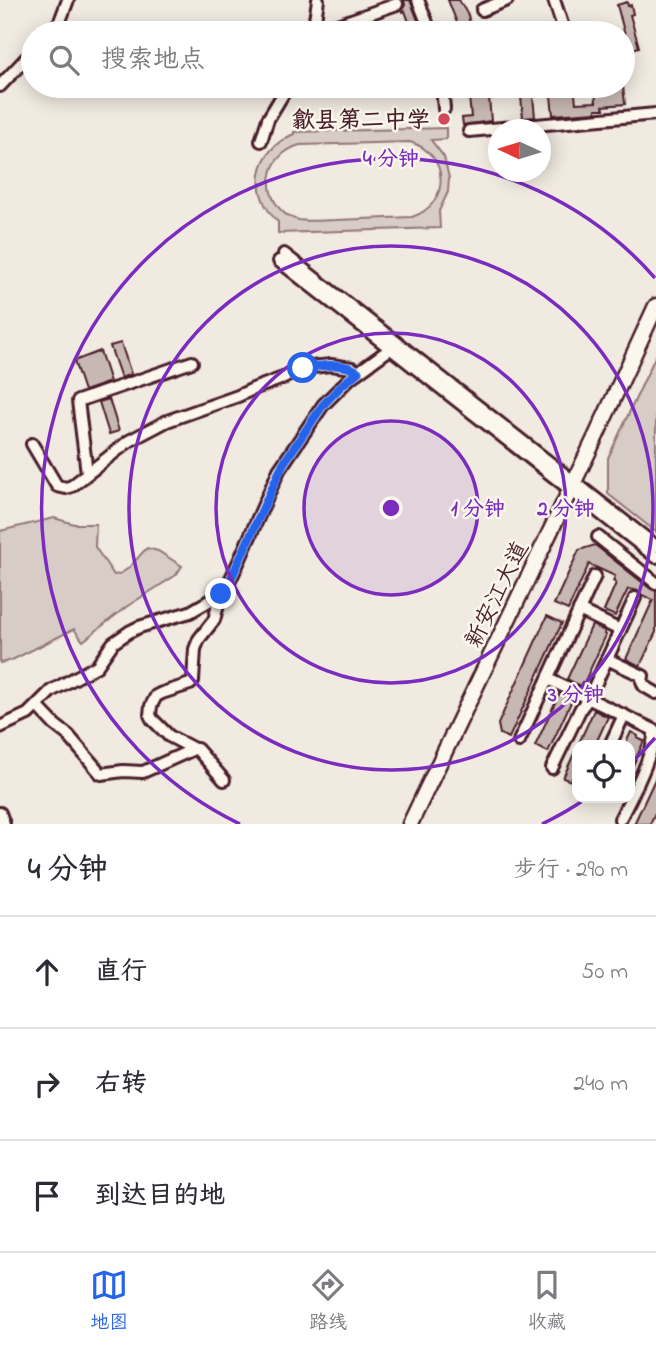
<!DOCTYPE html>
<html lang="zh">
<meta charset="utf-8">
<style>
body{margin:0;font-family:"Indie Flower","LXGW WenKai TC",sans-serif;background:#f2f2f3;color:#2b2b33}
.controls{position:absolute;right:21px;bottom:21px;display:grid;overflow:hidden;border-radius:14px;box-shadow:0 4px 18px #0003}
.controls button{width:63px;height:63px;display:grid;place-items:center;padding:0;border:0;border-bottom:2px solid #e1e1e2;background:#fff;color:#2b2b33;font:35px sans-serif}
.compass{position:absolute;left:488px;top:119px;width:63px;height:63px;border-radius:50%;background:#fff;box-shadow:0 4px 18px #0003;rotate:274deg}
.stop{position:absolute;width:21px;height:21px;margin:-16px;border:5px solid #2563eb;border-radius:50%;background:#fff}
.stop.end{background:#2563eb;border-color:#fff;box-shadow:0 2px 7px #0008}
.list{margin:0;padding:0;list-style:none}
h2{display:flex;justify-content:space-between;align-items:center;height:91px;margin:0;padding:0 28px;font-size:30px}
h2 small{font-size:23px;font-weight:400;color:#7c7c81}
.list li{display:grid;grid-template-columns:46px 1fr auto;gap:21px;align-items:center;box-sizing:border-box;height:112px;padding:0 28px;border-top:2px solid #e1e1e2}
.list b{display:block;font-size:26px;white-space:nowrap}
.list em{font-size:23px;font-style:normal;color:#7c7c81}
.icon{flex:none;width:38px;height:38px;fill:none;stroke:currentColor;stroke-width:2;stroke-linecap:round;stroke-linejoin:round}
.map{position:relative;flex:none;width:656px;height:824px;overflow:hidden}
.search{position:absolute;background:#fff;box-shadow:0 4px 18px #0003;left:21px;right:21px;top:21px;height:77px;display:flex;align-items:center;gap:18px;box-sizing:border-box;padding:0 24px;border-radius:38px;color:#7c7c81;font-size:26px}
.sheet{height:427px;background:#fff}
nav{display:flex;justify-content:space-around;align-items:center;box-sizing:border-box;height:98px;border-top:2px solid #e1e1e2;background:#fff;font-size:19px;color:#7c7c81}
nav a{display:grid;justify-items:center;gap:4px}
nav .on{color:#2563eb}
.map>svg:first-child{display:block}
.green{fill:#d8ccc6;stroke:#917678;stroke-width:2;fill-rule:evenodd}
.building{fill:#c8b8b3;stroke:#4a1f2b;stroke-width:2}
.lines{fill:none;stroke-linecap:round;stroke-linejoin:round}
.minor-casing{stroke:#4a1f2b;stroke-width:16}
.major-casing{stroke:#4a1f2b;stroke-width:19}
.minor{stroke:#fbf7ec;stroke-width:10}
.major{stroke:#fbf7ec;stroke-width:14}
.route{stroke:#2563eb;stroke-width:9}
.ring{fill:none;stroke:#7b2cbf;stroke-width:3.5}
.poi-dot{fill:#d1495b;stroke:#fbf7ec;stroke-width:2.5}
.labels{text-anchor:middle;stroke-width:5;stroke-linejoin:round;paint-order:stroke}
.poi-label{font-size:23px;font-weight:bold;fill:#4a1f2b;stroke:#fbf7ec;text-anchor:end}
.street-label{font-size:23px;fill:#4a1f2b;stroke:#fbf7ec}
.centre{fill:#7b2cbf;stroke:#fbf7ec;stroke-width:3.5}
.ring-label{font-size:21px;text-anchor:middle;font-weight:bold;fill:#7b2cbf;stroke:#fbf7ec;stroke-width:5;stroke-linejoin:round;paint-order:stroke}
</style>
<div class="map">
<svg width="656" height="824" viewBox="0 0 656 824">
<rect width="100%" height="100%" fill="#f0eae0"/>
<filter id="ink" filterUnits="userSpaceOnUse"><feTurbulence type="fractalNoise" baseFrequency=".0143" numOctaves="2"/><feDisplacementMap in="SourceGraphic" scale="14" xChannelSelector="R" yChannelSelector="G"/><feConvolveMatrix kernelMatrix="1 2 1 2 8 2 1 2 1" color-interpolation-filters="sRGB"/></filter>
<g filter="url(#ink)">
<g class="green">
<path d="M446,128V139L431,140L444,157L449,178L448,192L439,211L440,228L278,233V222C248,193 255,150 294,134V132ZM410,142C450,154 451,204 412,217C387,218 361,219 336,220C324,220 310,222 298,220C278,215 266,193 271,174C274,159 286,149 300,145Z"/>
<path d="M656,355V532L608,494V458Z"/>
<path d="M54,518L74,524H96L95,547L114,575C129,573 136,558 147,548L158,551L182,566L176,575L126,607L83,641L74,629L12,660L0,663V531Z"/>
</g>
<g class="building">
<path d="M404,0H410L423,33H413L405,11L403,12L402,10L405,5Z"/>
<path d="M448,0H459L468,15L472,33H461Z"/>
<path d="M627,2L628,6L631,5L633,14L630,15L639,47L629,50L617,5Z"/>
<path d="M468,86H488L491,121L463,125L462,118L471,117Z"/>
<path d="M520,86H532L535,117L523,118Z"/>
<path d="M550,86H574L576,103L596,102L595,86H623L625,104L603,106L604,109H596V112L553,115Z"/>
<path d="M121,343L131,374L121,378L110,346Z"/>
<path d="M100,351L110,382L84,391L74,361Z"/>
<path d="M109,399L119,431L109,434L99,402Z"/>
<path d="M595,545L651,589L656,591V632L640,666L626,659L653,600L642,595L639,591L628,589L615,616L604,611L616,583L613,581L615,576L589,564L568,610L554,604L579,550Z"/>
<path d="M547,616L562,623L509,738L500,734L498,724Z"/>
<path d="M592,625L605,631L604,634L606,635L584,683L582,682L580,686L567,679Z"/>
<path d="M559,694L572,700L548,752L535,746Z"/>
<path d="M594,710L608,717L595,745H578Z"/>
<path d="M631,732L638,736L637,738L644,741L630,772V745H625Z"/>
<path d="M577,747V781L572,778L571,781L563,778Z"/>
<path d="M656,777V811L650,824H634Z"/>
</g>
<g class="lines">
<g class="minor-casing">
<g id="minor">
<path d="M418,0L431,33"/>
<path d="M554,0L565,33"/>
<path d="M482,10L507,0"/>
<path d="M51,33L60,21L68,0"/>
<path d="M313,33L318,0"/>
<path d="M314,33L397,4"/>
<path d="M0,86L33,51"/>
<path d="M331,86H332"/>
<path d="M442,86L444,109"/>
<path d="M469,131L656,114"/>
<path d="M261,141L268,119L288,86"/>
<path d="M284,254L656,546"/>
<path d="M279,261L656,557"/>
<path d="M32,444L57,486L66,488L72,486L129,441L167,421L238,396L253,389L283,378L303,368L331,365L352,368L358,372"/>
<path d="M87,473L78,401L192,362"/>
<path d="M598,537L656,583"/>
<path d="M579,610L620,630"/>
<path d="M607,659L643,676L642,681L644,686L656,693"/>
<path d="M548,679L654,730C656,750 630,800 620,819"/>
<path d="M37,706L55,725L68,735L101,774L123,771L143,772L194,749H197L224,780"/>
<path d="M0,727L28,714L51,691L97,666L113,643L129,632L139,627L190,612L221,594L227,587L240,559L279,470L323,405L350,378L390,349"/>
<path d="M519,741L595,576"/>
<path d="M610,745L624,715"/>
<path d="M194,749L169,736L152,719L150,715L151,706L156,696L162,693L190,684L193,681L195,649L199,639L214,620L217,609V597"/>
<path d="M552,768L581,708L589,698L635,598"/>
<path d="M0,813L4,824"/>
</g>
</g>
<g class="major-casing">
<path id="major" d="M410,824L596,436L656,306"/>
</g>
<use href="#minor" class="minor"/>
<use href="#major" class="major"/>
</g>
</g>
<g class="lines" filter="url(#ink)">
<path class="route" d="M221,594L227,587L240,559L283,464L323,405L342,385L358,372C344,361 320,366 303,368"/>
</g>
<circle cx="391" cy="508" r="87" fill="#7b2cbf" fill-opacity=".12"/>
<g class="ring">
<circle cx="391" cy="508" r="87"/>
<circle cx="391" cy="508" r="175"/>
<circle cx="391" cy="508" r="262"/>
<path d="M655 738A350 350 0 0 1 632 762M587 798A350 350 0 0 1 542 824M240 824A350 350 0 1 1 655 278"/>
</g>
<circle class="poi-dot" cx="444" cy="119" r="7"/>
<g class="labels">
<g class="poi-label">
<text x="430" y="127">歙县第二中学</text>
</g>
<g class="street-label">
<text transform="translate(496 594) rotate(-64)" y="8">新安江大道</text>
</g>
</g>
<circle cx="391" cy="508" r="10" class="centre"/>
<g class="ring-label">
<text x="391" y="165">4 分钟</text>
<text x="478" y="515">1 分钟</text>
<text x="566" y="515">2 分钟</text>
<text x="576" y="701">3 分钟</text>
</g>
</svg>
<div class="controls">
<button><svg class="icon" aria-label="locate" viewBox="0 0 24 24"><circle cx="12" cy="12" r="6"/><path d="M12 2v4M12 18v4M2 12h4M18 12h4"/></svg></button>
</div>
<svg class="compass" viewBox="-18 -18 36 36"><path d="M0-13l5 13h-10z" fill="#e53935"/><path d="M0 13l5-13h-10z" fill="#7c7c81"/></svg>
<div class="stop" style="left:303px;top:368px"></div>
<div class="stop end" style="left:221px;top:594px"></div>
<div class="search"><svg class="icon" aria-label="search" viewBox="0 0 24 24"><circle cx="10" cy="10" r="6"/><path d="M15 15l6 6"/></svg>搜索地点</div>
</div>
<section class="sheet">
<h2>4 分钟<small>步行 · 290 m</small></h2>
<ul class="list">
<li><svg class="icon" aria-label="ahead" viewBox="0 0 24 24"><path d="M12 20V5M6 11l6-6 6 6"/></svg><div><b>直行</b></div><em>50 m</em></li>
<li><svg class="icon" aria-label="right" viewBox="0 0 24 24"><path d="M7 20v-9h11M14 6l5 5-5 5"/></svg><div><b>右转</b></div><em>240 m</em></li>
<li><svg class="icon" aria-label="arrive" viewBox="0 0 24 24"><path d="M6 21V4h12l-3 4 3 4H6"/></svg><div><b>到达目的地</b></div></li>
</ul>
</section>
<nav>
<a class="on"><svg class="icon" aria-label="map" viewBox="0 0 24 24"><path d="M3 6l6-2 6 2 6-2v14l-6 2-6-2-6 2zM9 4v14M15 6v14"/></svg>地图</a>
<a><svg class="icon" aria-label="directions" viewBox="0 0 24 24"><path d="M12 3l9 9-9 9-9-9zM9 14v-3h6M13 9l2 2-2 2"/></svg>路线</a>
<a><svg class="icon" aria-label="saved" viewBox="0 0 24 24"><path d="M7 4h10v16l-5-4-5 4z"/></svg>收藏</a>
</nav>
